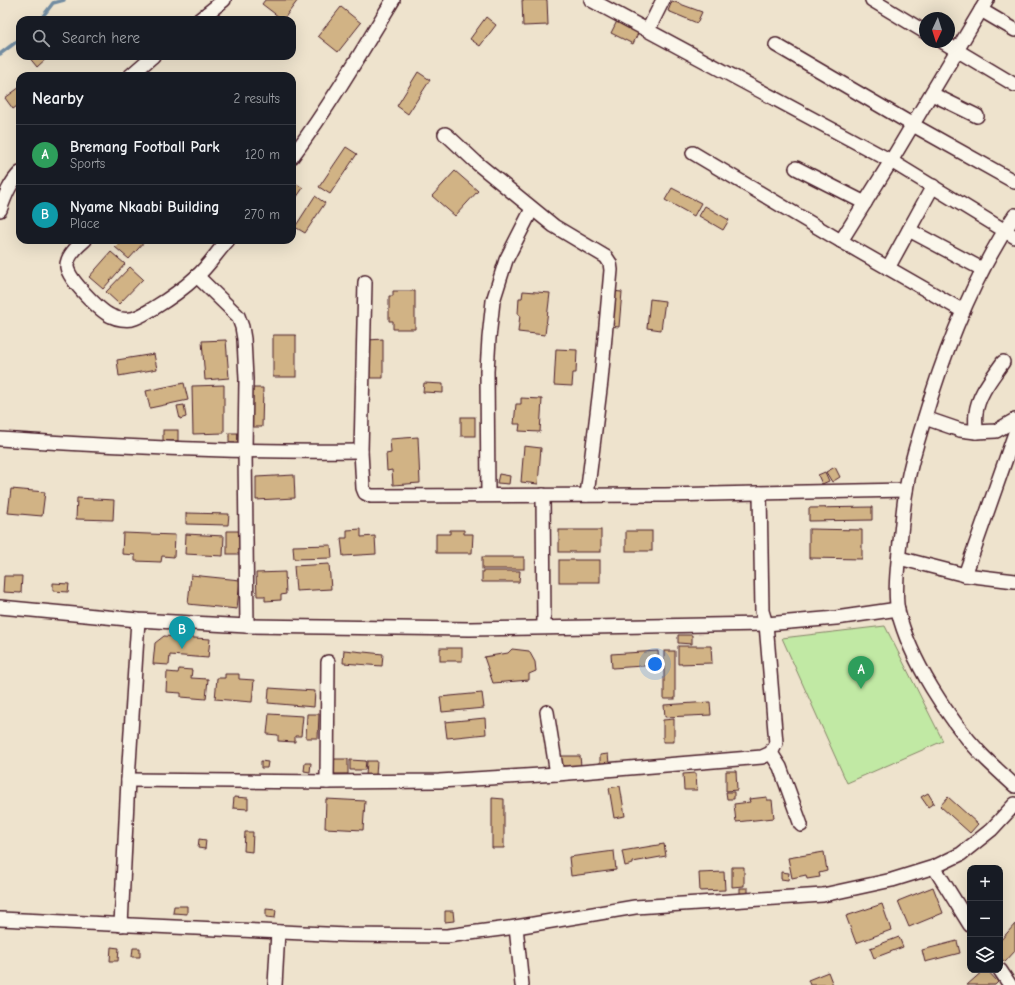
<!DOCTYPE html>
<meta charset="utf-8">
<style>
body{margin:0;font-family:"Comic Neue",sans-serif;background:#242831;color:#f1f3f6}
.controls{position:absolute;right:12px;bottom:12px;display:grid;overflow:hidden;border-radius:8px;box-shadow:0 4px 16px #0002}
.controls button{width:36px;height:36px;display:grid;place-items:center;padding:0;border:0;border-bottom:1px solid #363941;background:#171b24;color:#f1f3f6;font:20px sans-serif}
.compass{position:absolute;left:919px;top:12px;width:36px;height:36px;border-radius:50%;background:#171b24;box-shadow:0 4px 16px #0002;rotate:184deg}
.you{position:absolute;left:655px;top:664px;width:14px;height:14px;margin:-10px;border:3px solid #fff;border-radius:50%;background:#1a73e8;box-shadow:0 0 0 6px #1a73e833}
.badge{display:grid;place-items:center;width:26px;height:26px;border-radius:50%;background:#1f6fb2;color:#fff;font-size:13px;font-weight:700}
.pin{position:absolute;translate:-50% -33px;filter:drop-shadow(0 1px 2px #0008)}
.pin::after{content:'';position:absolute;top:21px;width:14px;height:12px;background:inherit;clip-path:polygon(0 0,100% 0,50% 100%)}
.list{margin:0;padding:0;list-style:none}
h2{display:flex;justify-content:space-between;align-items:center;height:52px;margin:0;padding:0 16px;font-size:17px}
h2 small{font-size:13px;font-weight:400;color:#9ea1a6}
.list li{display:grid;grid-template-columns:26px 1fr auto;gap:12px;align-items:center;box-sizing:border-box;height:60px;padding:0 16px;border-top:1px solid #363941}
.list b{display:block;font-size:15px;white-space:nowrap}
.list p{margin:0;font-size:13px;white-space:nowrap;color:#9ea1a6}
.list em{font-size:13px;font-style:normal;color:#9ea1a6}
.icon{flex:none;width:22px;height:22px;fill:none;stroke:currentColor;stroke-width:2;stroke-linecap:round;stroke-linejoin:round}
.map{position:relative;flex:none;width:1015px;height:985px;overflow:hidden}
.search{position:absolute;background:#171b24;box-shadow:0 4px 16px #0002;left:16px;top:16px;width:280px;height:44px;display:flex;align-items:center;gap:10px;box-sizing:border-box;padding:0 14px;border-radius:12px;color:#9ea1a6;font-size:15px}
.panel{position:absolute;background:#171b24;box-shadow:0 4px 16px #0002;left:16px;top:72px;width:280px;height:172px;border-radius:12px}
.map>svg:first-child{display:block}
.green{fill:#c1e9a4;stroke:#868468}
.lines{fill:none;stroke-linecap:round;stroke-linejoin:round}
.stream{stroke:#728ca1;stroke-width:3.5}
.building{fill:#d1b385;stroke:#4a1f2b}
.minor-casing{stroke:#4a1f2b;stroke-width:16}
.minor{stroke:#fbf7ec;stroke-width:13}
</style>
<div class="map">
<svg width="1015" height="985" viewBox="0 0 1015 985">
<rect width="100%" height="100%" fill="#eee3cd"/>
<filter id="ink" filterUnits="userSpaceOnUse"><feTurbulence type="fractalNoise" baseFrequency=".025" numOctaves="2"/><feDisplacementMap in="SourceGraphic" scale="8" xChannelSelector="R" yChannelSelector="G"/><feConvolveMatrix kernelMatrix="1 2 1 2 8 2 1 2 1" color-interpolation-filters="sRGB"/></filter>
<g filter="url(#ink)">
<path class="green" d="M885,626L943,741L847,783L782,638Z"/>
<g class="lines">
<g class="stream">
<path d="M40,20L53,3L64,0"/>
<path d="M0,54L20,39"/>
</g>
</g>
<g class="building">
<path d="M265,0H298L283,20L262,4Z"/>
<path d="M522,0H547L548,25L523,26Z"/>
<path d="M672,1L702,12L697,23L668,11Z"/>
<path d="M341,7L361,23L338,52L318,36Z"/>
<path d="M486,17L496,25L480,46L470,39Z"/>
<path d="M617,21L639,31L633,44L611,33Z"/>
<path d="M28,56H49L37,67Z"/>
<path d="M418,72L430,80L408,114L397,106Z"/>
<path d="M20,87V104L13,109L5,98Z"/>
<path d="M346,147L357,154L330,194L319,187Z"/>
<path d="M455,171L478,191L455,216L432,196Z"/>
<path d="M292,181L303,188L294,201L292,200Z"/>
<path d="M672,188L701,203L694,216L665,200Z"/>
<path d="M315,196L325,203L305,233L295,227Z"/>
<path d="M705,206L729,220L723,230L699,216Z"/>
<path d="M122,240H146L129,259L115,247Z"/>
<path d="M111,252L125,264L103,289L89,277Z"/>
<path d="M130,267L143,279L119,304L106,292Z"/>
<path d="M393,291H415V329H393V321H389V296H393Z"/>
<path d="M523,291L550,293L545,335L518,332L520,315L518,314L519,298H522Z"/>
<path d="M611,291L622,292L619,327L608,326Z"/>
<path d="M650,299L665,301L661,330L647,328Z"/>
<rect x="273" y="335" width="23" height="42"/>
<path d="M383,339V378H369L368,340Z"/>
<path d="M226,340L229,378L205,380L202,341Z"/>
<path d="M556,349L577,350L576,373H573L572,386L554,385Z"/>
<path d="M154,354L157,369L119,376L117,360Z"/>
<path d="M184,383L188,400L150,408L146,391Z"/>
<path d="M424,383L443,384V393L423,392Z"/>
<path d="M224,385V433L193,434L192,386Z"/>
<path d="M249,388H263L262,427H248Z"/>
<path d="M521,398L542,399L540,432L519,431L520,424H514L516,404H521Z"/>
<path d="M184,405L186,417L180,419L177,406Z"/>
<rect x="461" y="417" width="14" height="19"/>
<rect x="163" y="430" width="15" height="11"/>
<rect x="229" y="433" width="9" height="9"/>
<path d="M418,437L420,483L393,485L392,470L387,471L386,454L391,453L390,439Z"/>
<path d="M524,446L541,448L538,484L521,482Z"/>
<path d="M835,467L840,477L832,482L826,472Z"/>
<path d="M825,472L829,481L822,484L818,475Z"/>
<path d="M499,474L510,476L509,484L497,483Z"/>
<path d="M294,475L295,498L256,500V477Z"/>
<path d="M11,489L45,492L42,516L8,513Z"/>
<path d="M77,498L114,500L113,520L76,519Z"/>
<path d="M872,507V520L809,521V508Z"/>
<path d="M186,513L229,514L228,525L186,524Z"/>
<path d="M361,529V537L375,536L376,554L343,556L341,538H347V530Z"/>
<path d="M809,529L862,530V559L809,558Z"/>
<path d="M450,530H464V534H473L472,553H436V534H450Z"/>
<rect x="559" y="530" width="42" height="22"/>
<rect x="227" y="531" width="13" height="23"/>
<rect x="626" y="531" width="26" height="20"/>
<path d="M123,533L175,535L174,557L162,556L161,562L135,561V555L122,554Z"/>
<path d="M186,534L224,536L223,556L185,554Z"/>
<path d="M331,545L332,558L294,559L293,546Z"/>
<rect x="482" y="557" width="42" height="12"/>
<rect x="559" y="560" width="41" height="22"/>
<path d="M329,564L331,589L296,591L294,566Z"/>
<path d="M482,571H520L519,582H482Z"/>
<path d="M285,572L286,594L281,595V600L265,601V596H257L256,573Z"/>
<path d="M191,575L240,580L237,609L188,604Z"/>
<path d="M4,576H22L21,593L3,592Z"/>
<path d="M53,583L69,584L68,592L53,591Z"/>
<path d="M678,635H692V644L678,643Z"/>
<path d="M164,636L210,639L208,658L170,655L169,665L153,664L155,643Z"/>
<path d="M678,646H711L712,663L678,664Z"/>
<rect x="440" y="648" width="22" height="13"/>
<path d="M512,649L529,651L535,662L536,671L529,674V680L493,683L484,657L508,653Z"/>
<path d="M344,650L383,654L382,666L343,663Z"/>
<path d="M658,651L659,665L612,668L611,654Z"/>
<rect x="664" y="651" width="11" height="48"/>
<path d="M179,669L192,670L191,678L208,679L206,699L181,697V693L166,692L167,672L178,673Z"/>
<path d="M225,674H239V679L254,680L252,702L215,699L217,678H225Z"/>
<path d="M269,688L315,691L314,707L268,703Z"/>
<path d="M482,693L484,708L442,712L440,697Z"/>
<path d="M710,702L711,715L665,717L664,705Z"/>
<path d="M269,714L303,716L301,736H295V742L278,741V735L267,734Z"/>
<path d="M307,714H319L318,738H306Z"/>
<path d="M485,718L486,734L447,738L445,722Z"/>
<path d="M674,719V742H663V720Z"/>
<path d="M608,754L609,763L600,764V755Z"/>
<path d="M557,756H580L581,766H557Z"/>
<rect x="334" y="759" width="14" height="15"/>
<path d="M350,760L366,761L365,770H350Z"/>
<path d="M261,761L268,762L267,768H261Z"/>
<path d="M367,761H377L376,776H366Z"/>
<path d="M305,763H311L310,772L304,771Z"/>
<path d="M726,771H736L737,790L726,791Z"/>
<path d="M696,773L697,790H684L683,774Z"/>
<path d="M620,786L625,816L614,818L609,788Z"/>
<path d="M726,792H734V799H727Z"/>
<path d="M928,793L934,803L928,807L921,797Z"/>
<path d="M234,797L248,798V809L233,808Z"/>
<path d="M767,797V800H772L774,818L736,822L734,804L750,802L749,799Z"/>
<path d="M948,797L978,824L970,833L940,806Z"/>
<path d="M492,798L504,799V848H492Z"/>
<path d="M326,799L365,801L363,830L325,828Z"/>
<path d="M245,832H253L252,852L244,851Z"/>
<path d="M199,839L206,840L205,849L198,848Z"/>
<path d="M664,844L666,856L633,862V864L625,866L622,851Z"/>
<path d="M614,851L616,870L571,876L569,857Z"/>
<path d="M824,852L827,871L819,873L820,877L807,879L806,875L792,878L788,858Z"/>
<path d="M732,867H744V886L732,887Z"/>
<path d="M724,872L725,890L700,891L699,873Z"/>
<path d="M781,872L789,873L788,880L781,879Z"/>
<path d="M933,887L943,913L909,927L898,901Z"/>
<rect x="740" y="888" width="8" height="6"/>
<path d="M882,904L891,930L856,943L846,916Z"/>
<path d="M174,906H187V914L173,913Z"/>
<path d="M266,909L276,910L275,918L266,917Z"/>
<path d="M445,911H453L454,921L445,922Z"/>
<path d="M1015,924V951L1005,962L1000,957V941Z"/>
<path d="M899,937L903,947L874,958L870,948Z"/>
<path d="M957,941L960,953L925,962L922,950Z"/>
<path d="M111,947L119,948L118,961H110Z"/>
<path d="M133,948H140V957H132Z"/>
<path d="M984,970H987L998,982L995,985H967Z"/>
<path d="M828,972L833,985H810L808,980Z"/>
</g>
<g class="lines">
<g class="minor-casing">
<g id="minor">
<path d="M591,0L891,161L1015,237"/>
<path d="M872,0L925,32"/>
<path d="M981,10L1015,30"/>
<path d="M199,20L224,0"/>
<path d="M648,30L663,0"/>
<path d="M943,42L1015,85"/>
<path d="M776,45L913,125L1015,182"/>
<path d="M130,76L153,56"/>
<path d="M932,94L977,116"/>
<path d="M445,134L448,136L478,164L554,226L606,257L610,263L611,270L601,381L587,495"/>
<path d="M693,153L834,237L963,311"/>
<path d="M292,157C329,107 361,53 393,0"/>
<path d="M796,168L865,203"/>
<path d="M0,210C5,196 10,183 20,173"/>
<path d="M1015,215C973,277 945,349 924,420C917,444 909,467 906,491C903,508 902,525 900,542C898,562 894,592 898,611C910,660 948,719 982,755C993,766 1004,776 1015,786"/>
<path d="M909,230L982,269"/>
<path d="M85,240C78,246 66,256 67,267C69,280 100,311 111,316C117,319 126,320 132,319C140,317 147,312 154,308C169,299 183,289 196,277C208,267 217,252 228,240"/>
<path d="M841,241L891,161L987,0"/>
<path d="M888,268L933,186"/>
<path d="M197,276L238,316L242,327L244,339L246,379L245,451L247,626"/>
<path d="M365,282L361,451L363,488L365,493L371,496L665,495L906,490"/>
<path d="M925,418L960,430L976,432L996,431L1015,420"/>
<path d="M976,432C976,426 975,419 976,413C978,394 993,377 1003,362"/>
<path d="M0,439C120,447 240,453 361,451"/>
<path d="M488,495L487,371L489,338L493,301L506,260L532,209"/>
<path d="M543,495L544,627"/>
<path d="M899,558L965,575L1015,581"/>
<path d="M965,575L1015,433"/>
<path d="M0,607L138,620L247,626L470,629L766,624L836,618L898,609"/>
<path d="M547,712L557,774"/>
<path d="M771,753L780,767L801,825"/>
<path d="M128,780L327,782L439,781L557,774L762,757L771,753L776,743L766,624L762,611L760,493"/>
<path d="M327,782L328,662"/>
<path d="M934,867L970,925"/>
<path d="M0,919L347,935L447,936L516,927L635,907L823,895L892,880L934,867L961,854L991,830L1015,804"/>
<path d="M121,925L128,780L138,620"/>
<path d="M516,927L522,985"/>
<path d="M1000,970L1010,985"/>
<path d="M275,985L278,932"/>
</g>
</g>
<use href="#minor" class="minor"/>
</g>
</g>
</svg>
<div class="controls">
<button>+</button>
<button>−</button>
<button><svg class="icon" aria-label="layers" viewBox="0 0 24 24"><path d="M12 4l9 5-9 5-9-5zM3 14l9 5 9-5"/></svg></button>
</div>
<svg class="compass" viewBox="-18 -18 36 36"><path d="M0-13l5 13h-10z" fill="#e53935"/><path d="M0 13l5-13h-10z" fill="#9ea1a6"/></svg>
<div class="you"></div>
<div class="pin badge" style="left:861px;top:689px;background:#2e9e5b">A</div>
<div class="pin badge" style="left:182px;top:649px;background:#0f9aa8">B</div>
<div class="search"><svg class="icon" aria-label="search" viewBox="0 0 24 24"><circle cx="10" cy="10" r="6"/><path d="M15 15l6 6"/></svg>Search here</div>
<section class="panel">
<h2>Nearby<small>2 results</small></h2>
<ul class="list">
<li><span class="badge" style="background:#2e9e5b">A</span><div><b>Bremang Football Park</b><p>Sports</p></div><em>120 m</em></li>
<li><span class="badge" style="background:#0f9aa8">B</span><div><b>Nyame Nkaabi Building</b><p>Place</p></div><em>270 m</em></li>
</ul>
</section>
</div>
